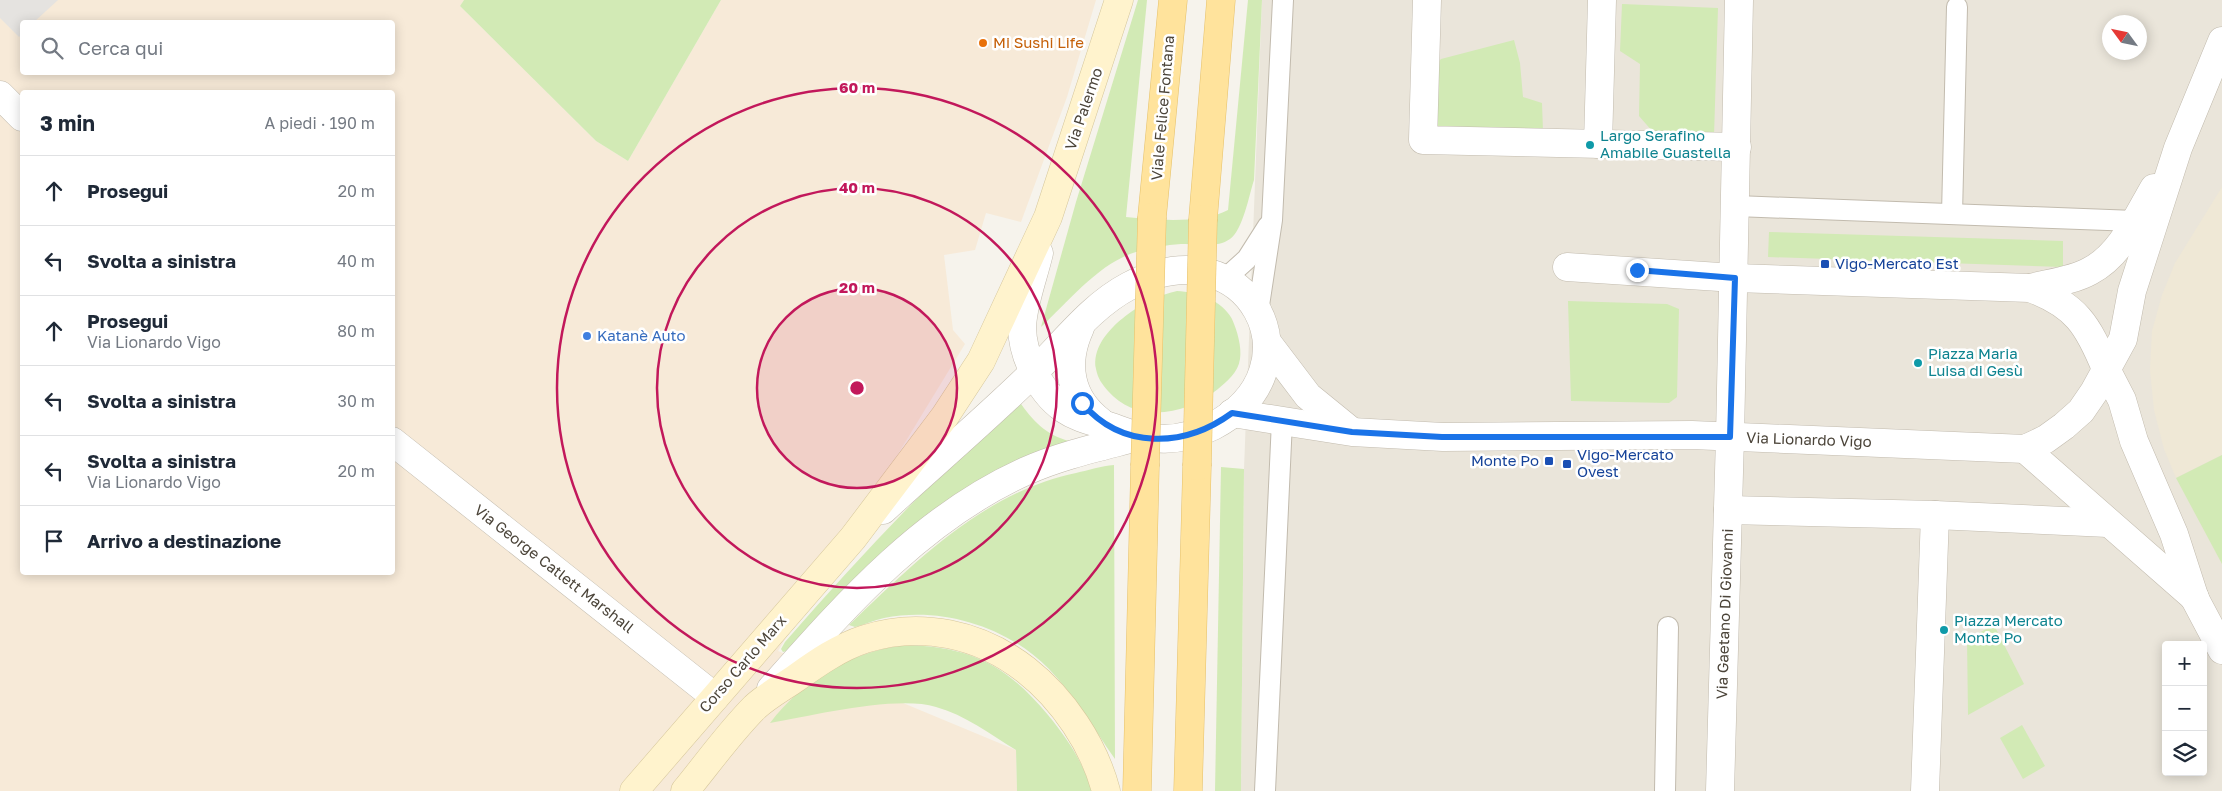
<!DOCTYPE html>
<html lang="it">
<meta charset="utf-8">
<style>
body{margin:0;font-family:"Golos Text",sans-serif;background:#f6f6f7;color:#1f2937}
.controls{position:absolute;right:15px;bottom:15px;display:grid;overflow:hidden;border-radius:5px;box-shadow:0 2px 12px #0003}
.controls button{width:45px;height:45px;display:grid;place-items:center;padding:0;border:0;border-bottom:1px solid #e0e1e3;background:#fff;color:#1f2937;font:25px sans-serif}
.compass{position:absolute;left:2102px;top:15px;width:45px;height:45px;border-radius:50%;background:#fff;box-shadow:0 2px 12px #0003;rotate:303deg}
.stop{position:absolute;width:15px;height:15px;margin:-11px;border:4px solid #1a73e8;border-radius:50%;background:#fff}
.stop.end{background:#1a73e8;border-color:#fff;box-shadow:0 1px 5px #0008}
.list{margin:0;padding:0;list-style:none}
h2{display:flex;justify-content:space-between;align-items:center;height:65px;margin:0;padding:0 20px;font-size:21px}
h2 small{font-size:16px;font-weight:400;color:#747a83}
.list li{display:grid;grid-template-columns:32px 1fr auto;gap:15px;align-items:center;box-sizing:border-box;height:70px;padding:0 20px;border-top:1px solid #e0e1e3}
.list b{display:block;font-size:19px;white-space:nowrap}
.list p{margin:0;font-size:16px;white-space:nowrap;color:#747a83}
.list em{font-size:16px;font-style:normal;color:#747a83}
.icon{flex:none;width:28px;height:28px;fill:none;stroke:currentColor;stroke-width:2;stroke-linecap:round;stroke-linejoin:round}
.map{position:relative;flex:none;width:2222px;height:791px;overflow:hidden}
.search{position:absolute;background:#fff;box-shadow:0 2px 12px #0003;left:20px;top:20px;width:375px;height:55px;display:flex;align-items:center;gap:12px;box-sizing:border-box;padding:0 18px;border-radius:5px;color:#747a83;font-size:19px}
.panel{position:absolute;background:#fff;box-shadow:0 2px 12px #0003;left:20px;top:90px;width:375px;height:485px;border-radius:5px}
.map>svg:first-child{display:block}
.residential{fill:#eae5da;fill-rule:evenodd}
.commercial{fill:#f7ead8;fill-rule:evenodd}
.education{fill:#efe8d6}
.green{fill:#d2eab5}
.parking{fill:#e5e3e0}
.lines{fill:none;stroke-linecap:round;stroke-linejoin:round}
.service-casing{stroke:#c2bbae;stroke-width:22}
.minor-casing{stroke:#c2bbae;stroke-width:29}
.tertiary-casing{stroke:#c2bbae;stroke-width:29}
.secondary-casing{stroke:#d6c79b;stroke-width:29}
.primary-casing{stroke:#e6c16a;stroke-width:29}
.service{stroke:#fff;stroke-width:20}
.minor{stroke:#fff;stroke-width:28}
.tertiary{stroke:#fff;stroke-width:28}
.secondary{stroke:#fff3cd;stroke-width:28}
.primary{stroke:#ffe39c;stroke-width:28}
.primary-bridge-casing{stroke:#e6c16a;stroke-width:29;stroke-linecap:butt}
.primary-bridge{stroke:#ffe39c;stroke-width:28}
.route{stroke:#1a73e8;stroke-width:6}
.ring{fill:none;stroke:#c2185b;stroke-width:2.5}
.food-dot{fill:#e8710a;stroke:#fff;stroke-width:2}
.culture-dot{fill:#0f9aa8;stroke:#fff;stroke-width:2}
.transit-dot{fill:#1a4fb4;stroke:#fff;stroke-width:2}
.shop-dot{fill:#3f7fe0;stroke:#fff;stroke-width:2}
.labels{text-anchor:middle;stroke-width:5;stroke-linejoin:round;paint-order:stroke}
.food-label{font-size:15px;fill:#c56008;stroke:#fff;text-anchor:start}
.street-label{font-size:15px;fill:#4b4439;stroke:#fff}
.culture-label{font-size:15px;fill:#0d838f;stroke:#fff;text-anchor:start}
.transit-label{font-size:15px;fill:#164399;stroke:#fff;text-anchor:start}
.shop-label{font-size:15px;fill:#366cbe;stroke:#fff;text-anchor:start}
.centre{fill:#c2185b;stroke:#fff;stroke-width:2.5}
.ring-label{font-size:15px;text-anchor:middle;font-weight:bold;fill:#c2185b;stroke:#fff;stroke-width:5;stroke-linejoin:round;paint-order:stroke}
</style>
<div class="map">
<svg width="2222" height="791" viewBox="0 0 2222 791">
<rect width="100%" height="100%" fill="#f6f3ec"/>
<path class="residential" d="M1262,0H2222V791H1241L1244,469ZM2110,22H2140V52H2110ZM2166,645H2203V772H2166Z"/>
<path class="commercial" d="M0,0H464L460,6L596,141L628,161L721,0H1096L1067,97L1021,222L986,213L975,250L944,255L953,330L965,344L778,651L1016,750L1017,791H0ZM22,22H392V72H22ZM22,92H392V572H22Z"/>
<path class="education" d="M2222,187V455L2176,478L2164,449L2154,410L2150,370L2152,331L2162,295L2175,263Z"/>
<g class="green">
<path d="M464,0H721L628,161L596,141L460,6Z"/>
<path d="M1138,0H1147L1126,217C1155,220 1203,224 1228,210L1248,0H1262L1254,180C1249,195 1243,230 1230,239C1216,249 1197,243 1181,244C1166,245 1150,248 1136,252C1099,263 1068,302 1041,327L1076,202Z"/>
<path d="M1622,4L1718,8L1714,136L1653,132L1639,116L1640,64L1620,51Z"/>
<path d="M1514,40L1520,63L1523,97L1542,103L1543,131L1440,129L1434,124L1436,64L1441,59Z"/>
<path d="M1769,232L2063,241V267L1768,257Z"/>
<path d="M1177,291C1197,292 1222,300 1232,319C1237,330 1242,347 1240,359C1238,373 1227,381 1218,389C1187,414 1138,425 1108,391C1102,384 1098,379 1096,369C1089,332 1147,297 1177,291Z"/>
<path d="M1568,301L1667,304L1679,309L1677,397L1669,403L1571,401Z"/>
<path d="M1019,401C1032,420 1046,435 1069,441L940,506L918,522L787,651L783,652L781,649L785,642C859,557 935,476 1019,401Z"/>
<path d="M2222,455V564L2176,478Z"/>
<path d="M1114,465L1115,759C1094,729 1075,696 1049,669C1008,627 942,606 884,618C874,620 864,625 855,627L849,625C915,562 984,492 1076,473C1089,470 1101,466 1114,465Z"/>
<path d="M1221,467L1244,469L1241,791H1215Z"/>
<path d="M1994,625L2024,684L1968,715L1967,639Z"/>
<path d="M906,645C972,647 1006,665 1048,715C1067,738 1083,762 1092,791H1017L1016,750C990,734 965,715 936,707C896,695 812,716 770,723C803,680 852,651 906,645Z"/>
<path d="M2022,725L2045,766L2023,779L2000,738Z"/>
</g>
<path class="parking" d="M0,0H58L34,22H22V34L19,37L0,18Z"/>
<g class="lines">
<g class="service-casing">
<g id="service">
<path d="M1736,206L2135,221"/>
<path d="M1952,214L1957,7"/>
<path d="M1226,278L1247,259L1268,226"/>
<path d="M1258,312L1272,220L1283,0"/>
<path d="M1265,791L1282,421"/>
<path d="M1665,791L1668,627"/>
</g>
</g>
<g class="minor-casing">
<g id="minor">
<path d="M1427,0L1423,140L1737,147"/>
<path d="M0,95L22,117"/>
<path d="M1598,144L1602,0"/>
<path d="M1567,267L1735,278"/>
<path d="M2106,369L2122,400L2134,441L2174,534L2195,599L2222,650"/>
<path d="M392,441L715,697"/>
<path d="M2025,449L2195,598"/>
<path d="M1728,510L1935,515L2108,523"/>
<path d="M1720,791L1730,437"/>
<path d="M1925,791L1935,515"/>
</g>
</g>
<g class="tertiary-casing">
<g id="tertiary">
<path d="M1735,278L2030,288C2076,305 2088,325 2106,369"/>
<path d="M2030,288C2049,283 2072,281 2090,271C2121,255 2137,217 2154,188"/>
<path d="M1080,328C1064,363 1069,398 1101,422"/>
<path d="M1267,342L1308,396L1351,431"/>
<path d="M1232,413L1352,432L1443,437L1692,435L2025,449L2046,439L2064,426L2081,411L2094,392L2123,339L2132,291L2178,148L2222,41"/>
<path d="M1730,437L1739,0"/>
<path d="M883,510C933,464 985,420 1034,372C1064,343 1091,306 1129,286C1249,222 1323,369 1213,426C1180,443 1150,442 1117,429C1099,422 1080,420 1064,409C1038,391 1018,348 1023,317C1026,295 1034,274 1039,253"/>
<path d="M771,689C845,606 921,518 1026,471C1062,455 1100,447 1138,437"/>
</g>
</g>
<g class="secondary-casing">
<g id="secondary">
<path d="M634,791L853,538L945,416L981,361L1048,217L1119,0"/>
<path d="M685,791C708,763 730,732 755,707C767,696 783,687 796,678C817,663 840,647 865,639C921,621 980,634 1026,670C1063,699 1094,745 1106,791"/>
</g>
</g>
<g class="primary-casing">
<g id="primary">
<path d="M1152,217L1173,0"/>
<path d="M1203,219L1221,0"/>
<path d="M1137,791L1145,466"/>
<path d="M1188,791L1197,466"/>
</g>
</g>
<use href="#service" class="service"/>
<use href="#minor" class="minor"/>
<use href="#tertiary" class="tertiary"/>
<use href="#secondary" class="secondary"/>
<use href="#primary" class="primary"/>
<g class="primary-bridge-casing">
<g id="primary-bridge">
<path d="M1145,466L1152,217"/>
<path d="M1197,466L1203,219"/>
</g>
</g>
<use href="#primary-bridge" class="primary-bridge"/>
</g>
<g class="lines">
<path class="route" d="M1082,403C1122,450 1184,448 1232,413L1352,432L1442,437H1730L1735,278L1637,270"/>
</g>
<circle cx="857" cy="388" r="100" fill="#c2185b" fill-opacity=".12"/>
<g class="ring">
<circle cx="857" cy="388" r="100"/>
<circle cx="857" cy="388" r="200"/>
<circle cx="857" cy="388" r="300"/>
</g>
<circle class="food-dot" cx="983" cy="43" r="5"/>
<g class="culture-dot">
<circle cx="1590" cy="145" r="5"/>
<circle cx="1918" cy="363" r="5"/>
<circle cx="1944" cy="630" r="5"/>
</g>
<g class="transit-dot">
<rect x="1820" y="259" width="10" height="10" rx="2.5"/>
<rect x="1544" y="456" width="10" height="10" rx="2.5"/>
<rect x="1562" y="459" width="10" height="10" rx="2.5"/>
</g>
<circle class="shop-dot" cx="587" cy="336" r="5"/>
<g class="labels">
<g class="food-label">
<text x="993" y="48">Mi Sushi Life</text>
</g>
<g class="street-label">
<text transform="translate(1163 108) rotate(-85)" y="5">Viale Felice Fontana</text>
<text transform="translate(1084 109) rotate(-71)" y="5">Via Palermo</text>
<text transform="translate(1809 440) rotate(2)" y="5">Via Lionardo Vigo</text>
<text transform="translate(554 569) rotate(38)" y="5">Via George Catlett Marshall</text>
<text transform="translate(1725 614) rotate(-88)" y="5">Via Gaetano Di Giovanni</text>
<text transform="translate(743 664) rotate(-49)" y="5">Corso Carlo Marx</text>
</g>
<g class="culture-label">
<text x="1600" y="141">Largo Serafino<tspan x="1600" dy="17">Amabile Guastella</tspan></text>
<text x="1928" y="359">Piazza Maria<tspan x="1928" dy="17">Luisa di Gesù</tspan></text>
<text x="1954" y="626">Piazza Mercato<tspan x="1954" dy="17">Monte Po</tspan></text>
</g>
<g class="transit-label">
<text x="1835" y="269">Vigo-Mercato Est</text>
<text x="1577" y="460">Vigo-Mercato<tspan x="1577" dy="17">Ovest</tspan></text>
<text x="1539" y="466" text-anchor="end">Monte Po</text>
</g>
<g class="shop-label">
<text x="597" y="341">Katanè Auto</text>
</g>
</g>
<circle cx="857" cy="388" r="8" class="centre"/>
<g class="ring-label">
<text x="857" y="93">60 m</text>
<text x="857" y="193">40 m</text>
<text x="857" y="293">20 m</text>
</g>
</svg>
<div class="controls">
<button>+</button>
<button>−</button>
<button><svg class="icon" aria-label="layers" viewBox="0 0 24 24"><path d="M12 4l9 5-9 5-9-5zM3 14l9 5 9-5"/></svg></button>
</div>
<svg class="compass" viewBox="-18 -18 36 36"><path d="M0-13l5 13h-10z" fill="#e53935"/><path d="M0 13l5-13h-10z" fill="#747a83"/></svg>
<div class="stop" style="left:1082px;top:403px"></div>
<div class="stop end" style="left:1637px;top:270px"></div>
<div class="search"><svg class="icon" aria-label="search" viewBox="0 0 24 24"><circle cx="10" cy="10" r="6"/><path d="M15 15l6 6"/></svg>Cerca qui</div>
<section class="panel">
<h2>3 min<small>A piedi · 190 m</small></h2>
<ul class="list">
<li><svg class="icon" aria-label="ahead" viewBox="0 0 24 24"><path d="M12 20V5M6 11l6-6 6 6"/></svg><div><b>Prosegui</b></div><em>20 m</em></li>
<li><svg class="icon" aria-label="left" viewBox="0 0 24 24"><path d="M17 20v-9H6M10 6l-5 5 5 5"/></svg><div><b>Svolta a sinistra</b></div><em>40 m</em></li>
<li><svg class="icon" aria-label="ahead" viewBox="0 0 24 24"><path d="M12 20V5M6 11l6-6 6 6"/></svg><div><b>Prosegui</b><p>Via Lionardo Vigo</p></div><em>80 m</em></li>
<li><svg class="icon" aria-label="left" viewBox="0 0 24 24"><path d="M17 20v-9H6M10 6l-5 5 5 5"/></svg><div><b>Svolta a sinistra</b></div><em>30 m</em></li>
<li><svg class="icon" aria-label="left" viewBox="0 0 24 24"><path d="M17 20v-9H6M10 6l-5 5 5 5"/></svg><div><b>Svolta a sinistra</b><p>Via Lionardo Vigo</p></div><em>20 m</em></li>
<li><svg class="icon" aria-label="arrive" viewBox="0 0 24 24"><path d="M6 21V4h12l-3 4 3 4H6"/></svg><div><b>Arrivo a destinazione</b></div></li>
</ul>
</section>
</div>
